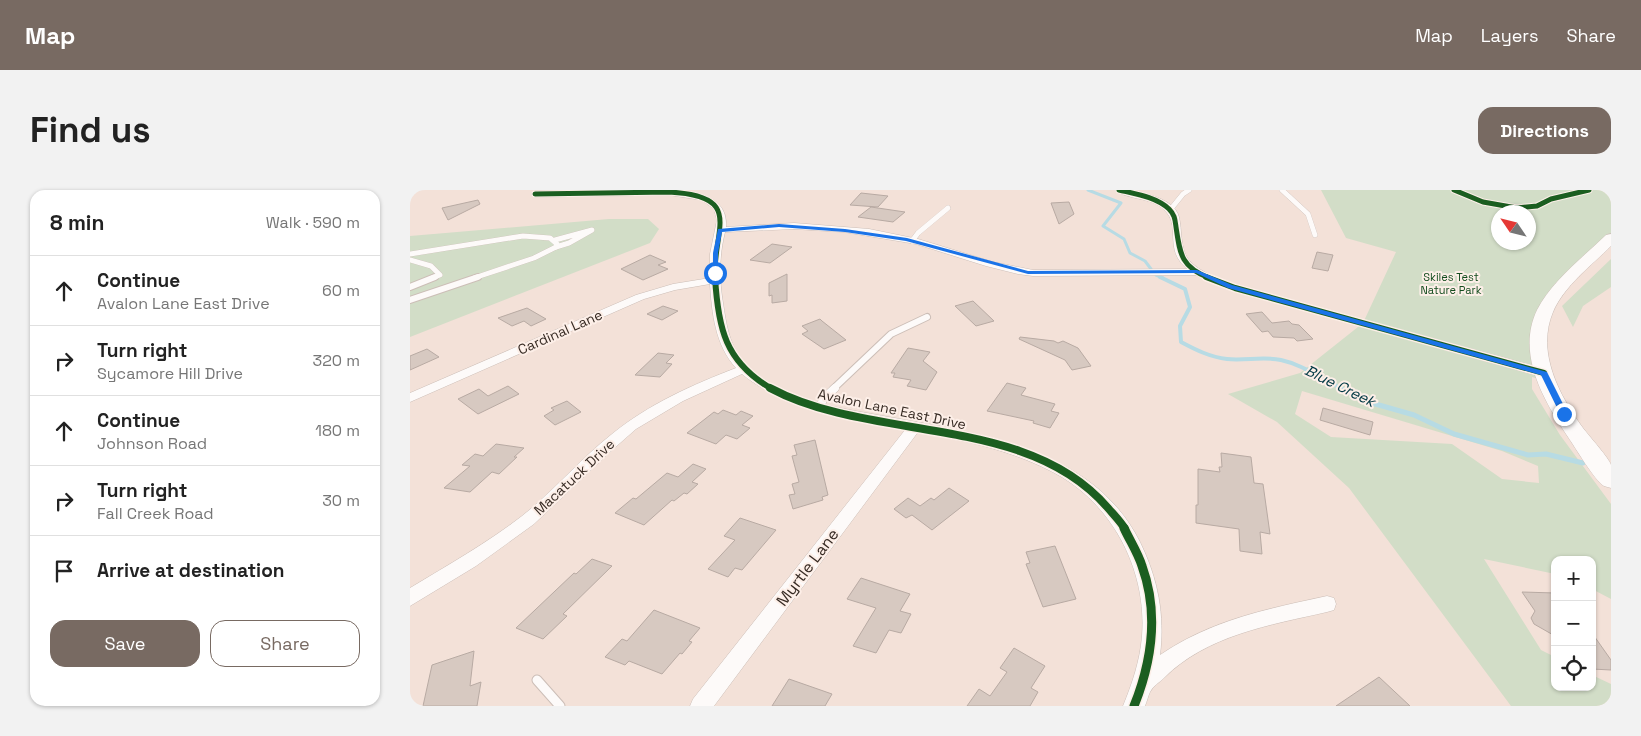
<!DOCTYPE html>
<meta charset="utf-8">
<style>
body{margin:0;font-family:"Space Grotesk",sans-serif;background:#f2f2f2;color:#222}
.controls{position:absolute;right:15px;bottom:15px;display:grid;overflow:hidden;border-radius:10px;box-shadow:0 1px 4px #0004}
.controls button{width:45px;height:45px;display:grid;place-items:center;padding:0;border:0;border-bottom:1px solid #e0e0e0;background:#fff;color:#222;font:25px sans-serif}
.compass{position:absolute;left:1081px;top:15px;width:45px;height:45px;border-radius:50%;background:#fff;box-shadow:0 1px 4px #0004;rotate:305deg}
.stop{position:absolute;width:15px;height:15px;margin:-11px;border:4px solid #1a73e8;border-radius:50%;background:#fff}
.stop.end{background:#1a73e8;border-color:#fff;box-shadow:0 1px 5px #0008}
.list{margin:0;padding:0;list-style:none}
h2{display:flex;justify-content:space-between;align-items:center;height:65px;margin:0;padding:0 20px;font-size:21px}
h2 small{font-size:16px;font-weight:400;color:#767676}
.list li{display:grid;grid-template-columns:32px 1fr auto;gap:15px;align-items:center;box-sizing:border-box;height:70px;padding:0 20px;border-top:1px solid #e0e0e0}
.list b{display:block;font-size:19px;white-space:nowrap}
.list p{margin:0;font-size:16px;white-space:nowrap;color:#767676}
.list em{font-size:16px;font-style:normal;color:#767676}
.actions{display:flex;gap:10px;padding:15px 20px}
.actions a{flex:1;padding:11px 0;border:1px solid #786a62;border-radius:15px;text-align:center;font-size:18px;color:#786a62}
.actions .main{background:#786a62;color:#fff}
.icon{flex:none;width:28px;height:28px;fill:none;stroke:currentColor;stroke-width:2;stroke-linecap:round;stroke-linejoin:round}
.map{position:relative;flex:none;width:1201px;height:516px;overflow:hidden;border-radius:15px}
header{display:flex;align-items:center;gap:30px;box-sizing:border-box;height:70px;padding:0 25px;background:#786a62;color:#fff}
header strong{font-size:24px}
nav{display:flex;gap:28px;margin-inline-start:auto;font-size:18px}
.intro{display:flex;align-items:center;justify-content:space-between;box-sizing:border-box;height:120px;padding:0 30px}
h1{margin:0;font-size:35px}
.button{padding:12px 22px;border-radius:15px;background:#786a62;color:#fff;font-size:18px;font-weight:700}
main{display:flex;gap:30px;padding:0 30px}
aside{flex:1;background:#fff;border-radius:15px;box-shadow:0 1px 4px #0004}
.map>svg:first-child{display:block}
.green{fill:#d2ddc7;fill-rule:evenodd}
.lines{fill:none;stroke-linecap:round;stroke-linejoin:round}
.stream-far2{stroke:#b7dbe4;stroke-width:3}
.stream-far1{stroke:#b7dbe4;stroke-width:4}
.stream{stroke:#b7dbe4;stroke-width:5}
.building{fill:#d7c9c1;stroke:#b8aaa3}
.service-far3-casing{stroke:#ccbeb7;stroke-width:5.5}
.service-far2-casing{stroke:#ccbeb7;stroke-width:8}
.service-far1-casing{stroke:#ccbeb7;stroke-width:9}
.service-casing{stroke:#ccbeb7;stroke-width:11}
.minor-casing{stroke:#ccbeb7;stroke-width:1}
.secondary-casing{stroke:#ccbeb7;stroke-width:1}
.service-far3{stroke:#fdfaf9;stroke-width:5}
.service-far2{stroke:#fdfaf9;stroke-width:6}
.service-far1{stroke:#fdfaf9;stroke-width:8}
.service{stroke:#fdfaf9;stroke-width:9}
.minor{fill:#fdfaf9;fill-rule:evenodd}
.secondary{fill:#fdfaf9;fill-rule:evenodd}
.cycleway-far3-casing{stroke:#fdefe8;stroke-width:7}
.cycleway-far2-casing{stroke:#fdefe8;stroke-width:9}
.cycleway-far1-casing{stroke:#fdefe8;stroke-width:11}
.cycleway-casing{stroke:#fdefe8;stroke-width:12}
.cycleway-far3{stroke:#1b5e20;stroke-width:5}
.cycleway-far2{stroke:#1b5e20;stroke-width:6}
.cycleway-far1{stroke:#1b5e20;stroke-width:8}
.cycleway{stroke:#1b5e20;stroke-width:9}
.route{fill:#1a73e8}
.labels{text-anchor:middle;stroke-width:4;stroke-linejoin:round;paint-order:stroke}
.far-park-label{font-size:11px;fill:#134c1e;stroke:#fdefe8}
.street-label{font-size:14px;fill:#362a23;stroke:#fdefe8}
.water-label{font-size:15px;font-style:italic;fill:#003844;stroke:#fdefe8}
.near-street-label{font-size:16px;fill:#362a23;stroke:#fdefe8}
</style>
<header>
<strong>Map</strong>
<nav><a>Map</a><a>Layers</a><a>Share</a></nav>
</header>
<div class="intro"><h1>Find us</h1><a class="button">Directions</a></div>
<main>
<aside>
<h2>8 min<small>Walk · 590 m</small></h2>
<ul class="list">
<li><svg class="icon" aria-label="ahead" viewBox="0 0 24 24"><path d="M12 20V5M6 11l6-6 6 6"/></svg><div><b>Continue</b><p>Avalon Lane East Drive</p></div><em>60 m</em></li>
<li><svg class="icon" aria-label="right" viewBox="0 0 24 24"><path d="M7 20v-9h11M14 6l5 5-5 5"/></svg><div><b>Turn right</b><p>Sycamore Hill Drive</p></div><em>320 m</em></li>
<li><svg class="icon" aria-label="ahead" viewBox="0 0 24 24"><path d="M12 20V5M6 11l6-6 6 6"/></svg><div><b>Continue</b><p>Johnson Road</p></div><em>180 m</em></li>
<li><svg class="icon" aria-label="right" viewBox="0 0 24 24"><path d="M7 20v-9h11M14 6l5 5-5 5"/></svg><div><b>Turn right</b><p>Fall Creek Road</p></div><em>30 m</em></li>
<li><svg class="icon" aria-label="arrive" viewBox="0 0 24 24"><path d="M6 21V4h12l-3 4 3 4H6"/></svg><div><b>Arrive at destination</b></div></li>
</ul>
<div class="actions"><a class="main">Save</a><a>Share</a></div>
</aside>
<div class="map">
<svg width="1201" height="516" viewBox="0 0 1201 516">
<rect width="100%" height="100%" fill="#f3e1d8"/>
<g class="green">
<path d="M911,0H1201V48L1167,83L1130,136L1137,191L1122,187V199L1150,245L1201,314V409L1182,399V370H1145V384L1074,369L1131,460L1145,467V497H1182V485L1201,494V516H1101L939,298L867,232L818,204L890,183L953,133L986,62L936,48ZM1088,22H1118V52H1088ZM892,201L1092,261L1128,276L1129,293L1092,289L1042,254L921,247L885,224Z"/>
<path d="M199,29H238L249,39L240,53L0,147V46Z"/>
<path d="M1201,69V97L1173,116L1163,137L1152,116Z"/>
</g>
<g class="lines">
<g class="stream-far2">
<path d="M678,0L711,13L693,36L714,49L720,63L735,71L741,79"/>
<path d="M746,85L753,88"/>
</g>
<path class="stream-far1" d="M750,87L775,99L780,117L770,136L771,152C786,160 800,167 817,169C835,171 853,166 871,170C894,175 911,189 933,199"/>
<path class="stream" d="M930,198L962,213L1004,225L1044,244L1118,265L1136,264L1173,273"/>
</g>
<g class="building">
<path d="M451,3L478,6L468,17L440,15Z"/>
<path d="M68,10L70,14L38,30L32,18Z"/>
<path d="M659,12L664,24L649,34L641,13Z"/>
<path d="M461,17L495,22L483,32L448,27Z"/>
<path d="M362,54L382,57L360,73L340,70Z"/>
<path d="M907,62L923,65L918,81L902,78Z"/>
<path d="M240,65L256,72L248,75L258,79L233,90L211,79Z"/>
<path d="M377,84V111L362,113V105L359,106V93Z"/>
<path d="M563,111L584,131L566,136L545,116Z"/>
<path d="M253,116L268,121L252,130L237,124Z"/>
<path d="M117,118L136,129L121,136L114,131L102,136L88,128Z"/>
<path d="M852,122L862,133L879,131L882,134L889,135L903,149L887,151L884,148L863,147L858,141L852,142L836,124Z"/>
<path d="M410,129L412,131L436,150L414,159L392,144L398,141L392,136Z"/>
<path d="M610,147L644,151L648,153L653,151L668,158L681,176L662,180L655,170L609,149Z"/>
<path d="M498,158L520,162L513,171L527,182L516,200L497,196L501,190L483,187L485,183H481Z"/>
<path d="M17,159L29,167L0,180V166Z"/>
<path d="M248,163L264,165L256,173L262,174L250,187L225,185Z"/>
<path d="M597,193L616,198L611,205L645,214L641,221L649,223L640,238L623,233L624,231L577,221Z"/>
<path d="M98,196L109,204L68,224L48,209L69,199L78,206Z"/>
<path d="M157,211L171,222L145,235L134,226L144,220L141,218Z"/>
<path d="M913,218L963,232L960,245L910,230Z"/>
<path d="M313,220L326,225L331,221L343,226L332,235L340,238L327,249L316,245L306,254L277,243L304,222L308,224Z"/>
<path d="M405,250L418,305L412,307L413,310L383,319L379,305L385,304L382,294L389,292L382,266L387,265L384,255Z"/>
<path d="M86,254L114,258L104,267H107L89,284L82,282L60,302L34,298L60,276L52,275L65,264L73,266Z"/>
<path d="M811,263L841,267L844,293L853,294L860,344L850,342L852,364L830,361L829,339L786,333V315H788V279L810,282L809,277H812Z"/>
<path d="M283,274L296,279L282,292L288,294L277,304L274,303L264,311L262,310L234,335L205,323L223,308L226,309L257,283L268,287Z"/>
<path d="M539,298L559,311L522,340L502,325L496,328L484,319L498,308L510,316L521,308L524,310Z"/>
<path d="M330,328L366,340L332,380L325,378L318,387L298,379L325,350L314,346Z"/>
<path d="M645,356L666,409L633,417L616,374L620,373L616,362Z"/>
<path d="M182,369L202,376L153,424L157,426L133,449L106,438L164,383L166,384Z"/>
<path d="M451,388L500,404L490,421L501,424L491,443L479,440L466,463L443,456L466,418L437,409Z"/>
<path d="M1112,402L1145,403V446L1124,434L1121,428L1125,421Z"/>
<path d="M244,420L290,438L279,451L282,452L272,464L270,463L252,484L219,471L215,475L195,467L212,449L217,451Z"/>
<path d="M1182,443L1201,470V480L1182,479Z"/>
<path d="M604,458L635,476L621,498L628,502L620,516H557L569,499L580,506L597,482L590,478Z"/>
<path d="M64,461L60,496L71,492L67,516H13L22,475Z"/>
<path d="M969,487L1000,516H926Z"/>
<path d="M379,489L422,504L415,516H362Z"/>
</g>
<g class="lines">
<g class="service-far3-casing">
<g id="service-far3">
<path d="M872,0L898,24L905,45"/>
<path d="M760,20L773,4L779,0"/>
<path d="M145,50L182,40L159,53L146,57"/>
<path d="M502,51L508,43L538,18"/>
<path d="M0,64L113,46L140,48L147,54L146,57L124,68L64,88"/>
<path d="M0,70L21,76L30,85L22,88"/>
</g>
</g>
<g class="service-far2-casing">
<g id="service-far2">
<path d="M0,97L25,87"/>
<path d="M0,110L68,87"/>
<path d="M423,199L481,144L517,127"/>
</g>
</g>
<g class="service-far1-casing">
<path id="service-far1" d="M410,218L413,209L425,198"/>
</g>
<g class="service-casing">
<path id="service" d="M127,490L150,516"/>
</g>
<g class="minor-casing">
<path id="minor" d="M246,0C271,0 319,0 316,37L384,33L459,39L508,49L583,72L623,80L778,79C754,62 770,38 757,23C744,6 719,11 705,0C723,0 764,6 769,27C772,40 770,58 778,69C790,84 812,89 829,96L1139,180L1141,183L1139,186H1129L821,100L786,85L623,86L608,84L576,76L506,54L434,42L384,39L315,42C309,66 309,89 313,113C316,133 319,154 332,170C364,207 417,216 462,224C559,242 681,254 730,352C748,389 755,425 750,465C801,430 857,419 917,406L924,408L926,414L924,420L917,422C860,435 797,445 754,488C750,492 743,496 740,502C738,506 737,511 735,516H713C722,494 730,471 732,446C737,383 705,318 650,286C606,261 557,251 508,242L304,516H280L283,509L495,240C438,229 379,222 332,184L273,211L226,239L201,261L124,334L66,376L0,416V398C38,375 77,353 112,326C144,301 170,269 202,244C239,214 282,195 326,178C305,155 302,123 300,94L265,100L234,109L0,212V203L226,105L263,94L300,88V64L307,30L304,19L292,10L259,5L125,7L121,4L125,1Z"/>
</g>
<g class="secondary-casing">
<path id="secondary" d="M1201,44V56C1182,75 1154,96 1143,122C1126,162 1149,205 1173,238C1179,246 1199,268 1201,275C1201,281 1201,291 1201,298C1199,297 1196,297 1194,296C1185,291 1165,257 1158,247C1134,211 1106,164 1127,120C1142,91 1172,68 1196,45Z"/>
</g>
<use href="#service-far3" class="service-far3"/>
<use href="#service-far2" class="service-far2"/>
<use href="#service-far1" class="service-far1"/>
<use href="#service" class="service"/>
<use href="#minor" class="minor"/>
<use href="#secondary" class="secondary"/>
<g class="cycleway-far3-casing">
<g id="cycleway-far3">
<path d="M709,0C726,4 746,7 759,19C765,25 765,30 766,37C770,64 771,77 799,88"/>
<path d="M1044,0L1073,12L1107,18L1127,16L1141,9L1179,0"/>
<path d="M125,4L259,2C335,6 303,38 305,88"/>
</g>
</g>
<g class="cycleway-far2-casing">
<g id="cycleway-far2">
<path d="M305,87C308,138 315,172 362,199"/>
<path d="M796,87L825,98L1134,183"/>
</g>
</g>
<g class="cycleway-far1-casing">
<path id="cycleway-far1" d="M360,198C462,253 617,223 698,318C704,325 711,332 715,339"/>
</g>
<g class="cycleway-casing">
<path id="cycleway" d="M714,338C720,351 728,363 732,376C749,423 742,471 724,516"/>
</g>
<use href="#cycleway-far3" class="cycleway-far3"/>
<use href="#cycleway-far2" class="cycleway-far2"/>
<use href="#cycleway-far1" class="cycleway-far1"/>
<use href="#cycleway" class="cycleway"/>
</g>
<path class="route" d="M369,34L435,39L497,48L618,81L787,80L822,95L1137,182L1158,224L1151,226L1131,185L818,98L786,83L618,84L496,51L435,42L369,37L312,42L308,63V83L303,84V63L308,39Z"/>
<g class="labels">
<g class="far-park-label">
<text x="1041" y="91">Skiles Test<tspan x="1041" dy="13">Nature Park</tspan></text>
</g>
<g class="street-label">
<text transform="translate(150 142) rotate(-24)" y="5">Cardinal Lane</text>
<text transform="translate(482 219) rotate(12)" y="5">Avalon Lane East Drive</text>
<text transform="translate(164 287) rotate(-43)" y="5">Macatuck Drive</text>
</g>
<g class="water-label">
<text transform="translate(930 196) rotate(26)" y="5">Blue Creek</text>
</g>
<g class="near-street-label">
<text transform="translate(397 377) rotate(-53)" y="6">Myrtle Lane</text>
</g>
</g>
</svg>
<div class="controls">
<button>+</button>
<button>−</button>
<button><svg class="icon" aria-label="locate" viewBox="0 0 24 24"><circle cx="12" cy="12" r="6"/><path d="M12 2v4M12 18v4M2 12h4M18 12h4"/></svg></button>
</div>
<svg class="compass" viewBox="-18 -18 36 36"><path d="M0-13l5 13h-10z" fill="#e53935"/><path d="M0 13l5-13h-10z" fill="#767676"/></svg>
<div class="stop" style="left:305px;top:83px"></div>
<div class="stop end" style="left:1154px;top:224px"></div>
</div>
</main>
